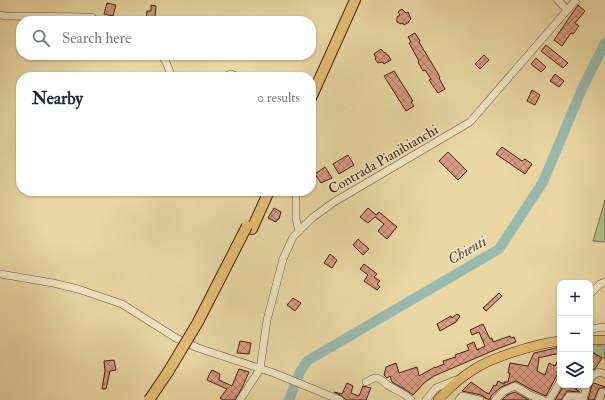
<!DOCTYPE html>
<meta charset="utf-8">
<style>
body{margin:0;font-family:"IM FELL Double Pica",serif;background:#f2f2f3;color:#1f2937}
.controls{position:absolute;right:12px;bottom:12px;display:grid;overflow:hidden;border-radius:8px;box-shadow:0 1px 3px #0004}
.controls button{width:36px;height:36px;display:grid;place-items:center;padding:0;border:0;border-bottom:1px solid #e0e1e3;background:#fff;color:#1f2937;font:20px sans-serif}
.list{margin:0;padding:0;list-style:none}
h2{display:flex;justify-content:space-between;align-items:center;height:52px;margin:0;padding:0 16px;font-size:17px}
h2 small{font-size:13px;font-weight:400;color:#747a83}
.icon{flex:none;width:22px;height:22px;fill:none;stroke:currentColor;stroke-width:2;stroke-linecap:round;stroke-linejoin:round}
.map{position:relative;flex:none;width:605px;height:400px;overflow:hidden}
.search{position:absolute;background:#fff;box-shadow:0 1px 3px #0004;left:16px;top:16px;width:300px;height:44px;display:flex;align-items:center;gap:10px;box-sizing:border-box;padding:0 14px;border-radius:16px;color:#747a83;font-size:15px}
.panel{position:absolute;background:#fff;box-shadow:0 1px 3px #0004;left:16px;top:72px;width:300px;height:124px;border-radius:16px}
.map>svg:first-child{display:block}
.green{fill:#b1c08a;stroke:#79714e}
.forest{fill:url(#forest-firs);stroke:#79714e}
.lines{fill:none;stroke-linecap:round;stroke-linejoin:round}
.river{stroke:#99b9ad;stroke-width:10}
.building{fill:url(#building-cross-hatch);stroke:#412213}
.minor-casing{stroke:#6b5037;stroke-width:8}
.major-casing{stroke:#412213;stroke-width:10}
.highway-casing{stroke:#412213;stroke-width:12}
.path{stroke:#412213;stroke-width:1;stroke-dasharray:1 2;stroke-linecap:butt}
.minor{stroke:#f1e6c4;stroke-width:7}
.major{stroke:#e4bc72;stroke-width:9}
.highway{stroke:#e4bc72;stroke-width:10}
.highway-bridge-casing{stroke:#412213;stroke-width:12;stroke-linecap:butt}
.highway-bridge{stroke:#e4bc72;stroke-width:10}
.labels{text-anchor:middle;stroke-width:3;stroke-linejoin:round;paint-order:stroke}
.street-label{font-size:14px;fill:#412213;stroke:#f1e6c4}
.water-label{font-size:15px;font-style:italic;fill:#57483a;stroke:#f1e6c4}
</style>
<div class="map">
<svg width="605" height="400" viewBox="0 0 605 400">
<defs>
<pattern id="forest-firs" width="22" height="20" patternUnits="userSpaceOnUse"><rect width="22" height="20" fill="#b1c08a"/><path d="M5 1l3.5 6h-7zM16 11l3.5 6h-7z" fill="#929c70"/></pattern>
<pattern id="building-cross-hatch" width="8" height="8" patternUnits="userSpaceOnUse"><rect width="8" height="8" fill="#db9c82"/><path d="M0 0l8 8M0 8l8-8" fill="none" stroke="#b37f69"/></pattern>
</defs>
<rect width="100%" height="100%" fill="#e9d8a4"/>
<filter id="stains"><feTurbulence type="fractalNoise" baseFrequency=".005" numOctaves="4"/><feColorMatrix values="0 0 0 0 .2 0 0 0 0 .09 0 0 0 0 .02 0 0 0 .5 -.17"/></filter>
<radialGradient id="worn" r=".72"><stop offset=".6" stop-color="#630" stop-opacity="0"/><stop offset="1" stop-color="#630" stop-opacity=".3"/></radialGradient>
<path class="green" d="M605,200V242L593,241Z"/>
<path class="forest" d="M590,343L605,344V359L590,351Z"/>
<g class="lines">
<path class="river" d="M289,400L300,372L307,361L499,249L543,182L582,89L605,43"/>
</g>
<g class="building">
<path d="M107,3L116,5L113,16L104,14Z"/>
<path d="M151,5L156,6L155,18H154V20H146L147,11H151Z"/>
<path d="M578,5L585,11L575,23L579,26L573,34L571,33L562,46L554,40Z"/>
<path d="M402,9L406,13L408,12L411,19L409,21V22L404,25L403,23L401,24L397,22V17L400,15L398,12Z"/>
<path d="M415,33L420,41L419,42L440,77L439,78L445,89L438,93L429,80L431,79L425,70L423,71L418,62L419,61L409,43L411,42L408,37Z"/>
<path d="M546,45L568,63L563,68L541,51Z"/>
<path d="M381,49L384,53L385,52L387,55H388L391,60L384,64L383,62L378,63L375,59L376,58L374,54Z"/>
<path d="M484,55L489,60L480,69L475,64Z"/>
<path d="M536,58L546,67L541,72L531,64Z"/>
<path d="M394,71L413,101L411,102L414,106L406,111L384,76Z"/>
<path d="M555,74L564,81L559,87L550,81Z"/>
<path d="M532,90L540,95L535,105L527,101Z"/>
<path d="M502,147L522,161L525,159L532,164L525,174L496,154Z"/>
<path d="M448,152L467,171L458,180L439,161Z"/>
<path d="M348,155L354,165L339,174L333,164Z"/>
<path d="M325,167L332,178L321,183L315,174Z"/>
<path d="M274,208L281,212L279,219H278L276,222L268,218Z"/>
<path d="M368,208L376,215L379,212L397,227L387,239L378,231L384,224L375,217L368,223L360,217Z"/>
<path d="M358,239L369,249L363,255L353,245Z"/>
<path d="M330,254L337,260L332,268L324,263Z"/>
<path d="M364,264L377,274L374,277L380,281L377,284L380,287L377,290L364,281L368,275L360,269Z"/>
<path d="M499,293L502,296L486,311L483,308Z"/>
<path d="M293,298L301,303L295,311L287,305Z"/>
<path d="M457,314L460,316L456,322L440,331L437,324L451,316L452,318Z"/>
<path d="M483,324L490,339L492,338L493,342L510,336L511,338L514,337L516,342L497,349L434,376L424,383L413,395L406,390L392,382L390,376L387,378L384,375L386,367L396,363L399,373L417,367L419,376L435,367V368L444,364L443,361L456,357L455,355L469,350L467,345L474,342L477,350L485,346L479,332L472,335L470,330Z"/>
<path d="M240,341L251,343L249,354L237,353Z"/>
<path d="M560,347V353L538,358L539,359L537,371L545,375L549,363L555,366L560,356V374L558,373L546,396L532,390L516,381L501,387L491,396L490,400L485,398L481,395L462,391L471,382L485,392L489,394L494,385L496,386L498,381L504,384V382H508L510,373H508L510,363L528,366L534,353Z"/>
<path d="M590,351L602,358L595,369L590,371Z"/>
<path d="M114,360L116,370L110,371L106,389H102L105,371L104,361Z"/>
<path d="M239,369L249,372L242,388L235,400H223L220,398L227,389L207,380L209,375L212,370L220,374L219,380L232,386Z"/>
<path d="M347,383L353,386L351,393L359,396L363,386L371,388L366,400H367H346L342,396L334,392L342,394Z"/>
<path d="M594,383L605,387V388H599L594,400H588L592,385Z"/>
<path d="M564,385H573L574,388L580,392L567,391L561,400H555Z"/>
<path d="M515,392L527,399L529,400H502L507,395Z"/>
</g>
<g class="lines">
<g class="minor-casing">
<g id="minor">
<path d="M558,0L567,10"/>
<path d="M0,15L5,16L92,17L95,21"/>
<path d="M161,55L166,62L172,77"/>
<path d="M222,77L231,74L240,77"/>
<path d="M296,191V219L299,231"/>
<path d="M0,274L53,283L78,289L122,304L176,338L198,348L274,373L340,400"/>
<path d="M590,294L600,284L605,282"/>
<path d="M590,329L605,327"/>
<path d="M590,380L592,376L599,372L605,374"/>
<path d="M366,382C369,381 372,378 375,378C381,377 384,383 389,386C397,391 405,393 411,400"/>
<path d="M578,385L586,388"/>
<path d="M240,400L260,369L267,320L283,259L293,237L312,218L334,202L470,122L576,0"/>
<path d="M426,400L436,388L456,380"/>
<path d="M459,400L462,396L480,400"/>
<path d="M495,400L504,391L515,386L530,395L543,400"/>
<path d="M549,400L555,391L560,381"/>
<path d="M566,400L569,396L583,397"/>
<path d="M583,400L587,385"/>
<path d="M599,400L602,392"/>
</g>
</g>
<g class="major-casing">
<g id="major">
<path d="M590,340H605"/>
<path d="M438,400C448,389 460,378 473,370C492,357 536,344 560,341"/>
</g>
</g>
<g class="highway-casing">
<g id="highway">
<path d="M311,98L355,0"/>
<path d="M252,229L269,191"/>
</g>
</g>
<path class="path" d="M233,191L245,194L252,191"/>
<use href="#minor" class="minor"/>
<use href="#major" class="major"/>
<use href="#highway" class="highway"/>
<g class="highway-bridge-casing">
<path id="highway-bridge" d="M149,400L168,372L198,322L247,226"/>
</g>
<use href="#highway-bridge" class="highway-bridge"/>
</g>
<g class="labels">
<g class="street-label">
<text transform="translate(383 159) rotate(-30)" y="5">Contrada Pianibianchi</text>
</g>
<g class="water-label">
<text transform="translate(467 250) rotate(-30)" y="5">Chienti</text>
</g>
</g>
<rect width="100%" height="100%" filter="url(#stains)"/>
<rect width="100%" height="100%" fill="url(#worn)"/>
</svg>
<div class="controls">
<button>+</button>
<button>−</button>
<button><svg class="icon" aria-label="layers" viewBox="0 0 24 24"><path d="M12 4l9 5-9 5-9-5zM3 14l9 5 9-5"/></svg></button>
</div>
<div class="search"><svg class="icon" aria-label="search" viewBox="0 0 24 24"><circle cx="10" cy="10" r="6"/><path d="M15 15l6 6"/></svg>Search here</div>
<section class="panel">
<h2>Nearby<small>0 results</small></h2>
<ul class="list">
</ul>
</section>
</div>
